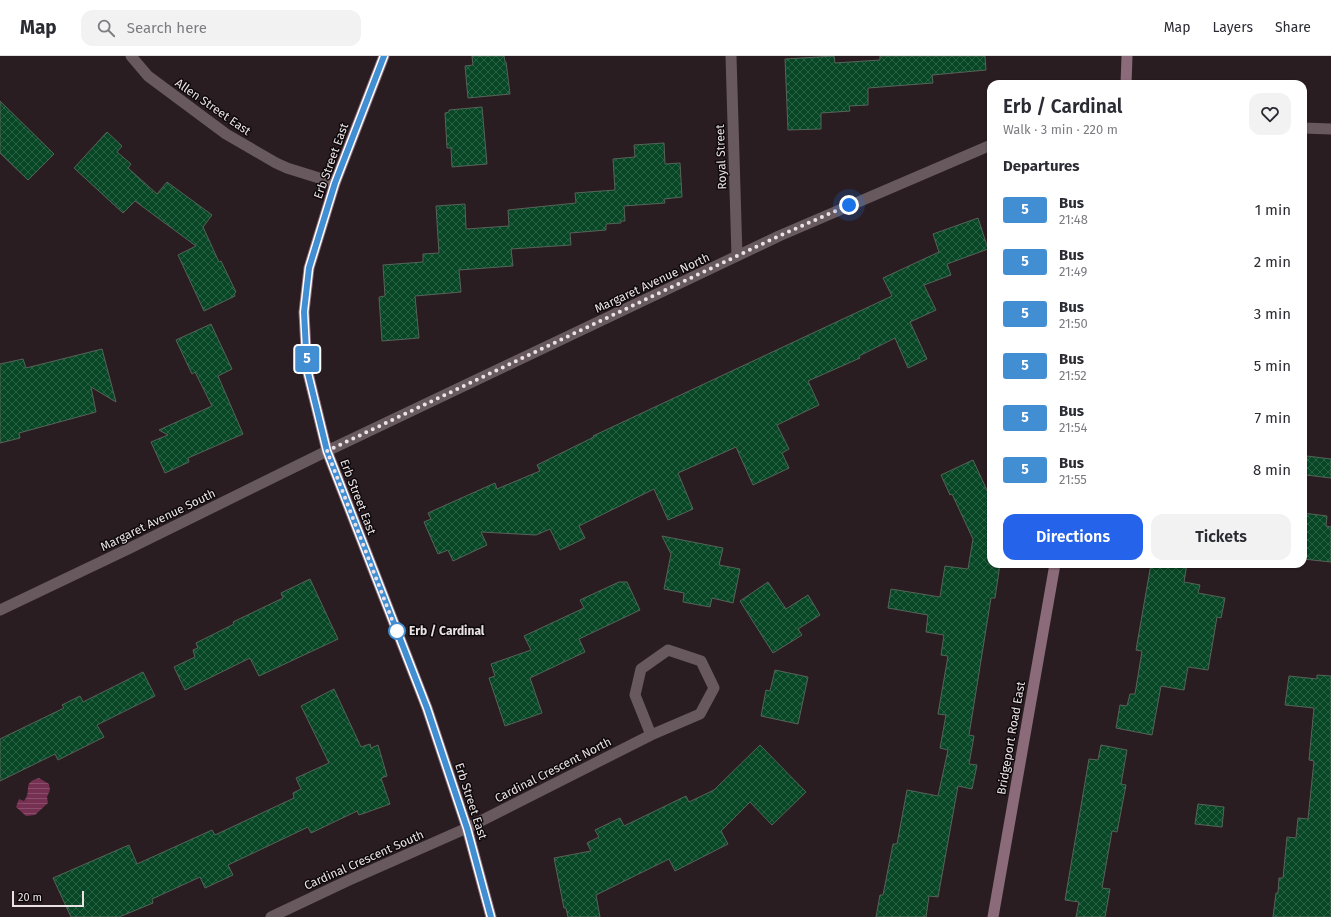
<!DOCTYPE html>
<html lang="en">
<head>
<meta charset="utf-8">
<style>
  body { margin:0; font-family:"Fira Sans",sans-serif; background:#f2f2f3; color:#2b2b33; height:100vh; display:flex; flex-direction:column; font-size:15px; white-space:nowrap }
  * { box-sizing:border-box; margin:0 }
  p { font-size:13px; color:#7c7c81 }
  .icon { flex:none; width:22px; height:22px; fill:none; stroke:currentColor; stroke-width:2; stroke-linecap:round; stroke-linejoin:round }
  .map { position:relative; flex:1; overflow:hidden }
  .panel { position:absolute; left:987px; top:24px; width:320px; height:488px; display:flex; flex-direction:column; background:#fff; border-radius:12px; box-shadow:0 1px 3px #0004 }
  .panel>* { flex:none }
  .badge { padding:0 8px; border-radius:3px; font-size:14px; line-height:26px }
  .scale { position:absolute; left:12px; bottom:10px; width:72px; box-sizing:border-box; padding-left:4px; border:2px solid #ebe2e6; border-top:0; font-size:11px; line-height:14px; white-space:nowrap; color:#ebe2e6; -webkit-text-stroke:3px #0e090b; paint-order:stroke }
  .you { position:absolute; width:20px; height:20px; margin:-10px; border:3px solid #fff; border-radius:50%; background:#1a73e8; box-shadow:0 0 0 6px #1a73e833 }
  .map>.badge { position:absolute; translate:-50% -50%; box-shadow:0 0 0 2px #fff }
  h2 { padding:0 16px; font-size:15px; line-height:36px }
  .round { display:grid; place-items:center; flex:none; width:42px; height:42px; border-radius:12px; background:#f2f2f3 }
  .overview { display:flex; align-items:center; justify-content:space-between; height:68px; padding:0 16px }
  h1 { font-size:19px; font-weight:600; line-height:30px }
  .action { display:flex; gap:8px; margin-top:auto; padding:8px 16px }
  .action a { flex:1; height:46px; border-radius:12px; background:#2563eb; color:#fff; font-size:16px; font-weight:600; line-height:46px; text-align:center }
  .action a+a { background:#f2f2f3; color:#2b2b33 }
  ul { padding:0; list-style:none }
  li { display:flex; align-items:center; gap:12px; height:52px; padding:0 16px }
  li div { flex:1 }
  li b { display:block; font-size:15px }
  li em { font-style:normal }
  li .badge { min-width:44px; font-weight:700; text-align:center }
  header { display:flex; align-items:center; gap:24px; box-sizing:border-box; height:56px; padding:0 20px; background:#fff; border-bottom:1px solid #e1e1e2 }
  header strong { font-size:19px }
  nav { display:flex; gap:22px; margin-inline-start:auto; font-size:14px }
  .search { width:280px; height:36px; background:#f2f2f3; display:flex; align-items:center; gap:10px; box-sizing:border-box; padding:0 14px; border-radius:12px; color:#7c7c81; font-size:15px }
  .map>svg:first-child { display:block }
</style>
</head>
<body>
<header>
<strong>Map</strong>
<div class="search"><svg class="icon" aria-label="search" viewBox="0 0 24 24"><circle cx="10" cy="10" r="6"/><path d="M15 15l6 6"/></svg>Search here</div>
<nav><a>Map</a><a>Layers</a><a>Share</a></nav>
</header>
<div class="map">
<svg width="1331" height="861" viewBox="0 0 1331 861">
  <defs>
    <pattern id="water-rules" width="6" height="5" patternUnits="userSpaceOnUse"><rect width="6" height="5" fill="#753052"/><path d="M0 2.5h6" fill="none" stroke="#894e6b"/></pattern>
    <pattern id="building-cross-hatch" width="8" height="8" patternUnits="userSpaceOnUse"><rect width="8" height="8" fill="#074725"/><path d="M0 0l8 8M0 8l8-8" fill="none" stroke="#2b6145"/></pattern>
  </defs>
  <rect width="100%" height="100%" fill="#2a1d22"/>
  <path fill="url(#water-rules)" d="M39,722L49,728L50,734L47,741L48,747L35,759L26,760L16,751L19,743L24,745C33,734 21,727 39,722Z"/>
  <path fill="url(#building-cross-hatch)" stroke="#566359" d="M472,0H504L505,6H506L510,38L468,42L465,10L473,9Z
    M834,0L835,7L880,4V0H985L986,14L932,19L933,27L868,32V49L849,50L850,55L821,57V73L788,74L785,3Z
    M0,45L54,98L28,124L0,97Z
    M482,51L487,108L452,111L451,92H447L445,57L449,56V54Z
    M107,76L122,90L117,96L131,108L128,112L157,138L167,126L212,159L203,171L219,206L221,205L236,236L234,238L235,240L204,255L178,199L196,190L135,145L123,157L74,112Z
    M664,87L665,108L680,107L682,141L664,143L665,147L624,150L625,165H621V167L606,168V174L570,177L571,189L511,193L513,210L459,214L461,236L415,240L419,282L382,285L379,241L385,240L383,209L423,206V198L439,197L436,150L465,148L466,173L509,170L508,154L576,147L575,137L615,134L613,103L635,101L634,89Z
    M978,162L988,193L947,208L951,219L924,229L936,254L910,266L927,303L908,312L895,282L859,300L860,302L808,325L819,349L777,369L789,393L782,397L789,412L753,429L736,391L678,417L693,453L668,464L654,433L579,470L585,482L560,494L550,473L536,479L481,476L487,489L453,505L448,494L438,498L424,466L431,463L428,457L495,427L497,433L540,415L537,409L594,381L593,380L892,240L883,222L939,196L933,178Z
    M211,268L232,313L218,320L243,378L188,402L189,406L165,417L151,386L168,379L159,374L212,350L195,316L192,318L176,284Z
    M102,293L116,346L91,331L96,356L19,377L20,382L0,387V308L23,303L26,312Z
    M1307,400L1331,403V422L1306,419Z
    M973,404L991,443V508H1000L995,542H991L969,679L974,680L969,708L977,709L972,733L958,730L938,841L929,840L926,861H876L880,839H883L893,788H897L907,734L938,740L948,694L940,692L946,659L938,658L948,600L941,599L944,579L926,576L928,559L888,552L891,533L940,541L945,510L968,513L973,483L952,438L950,439L941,419Z
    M1303,457L1327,460L1326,470L1331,471V506L1303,503Z
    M662,480L723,492L719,509L740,513L733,547L712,542L710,551L683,546L684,537L664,533L671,498Z
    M1151,508H1187L1184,526L1200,529L1198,537L1225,542L1221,562L1217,561L1208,614L1188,611L1184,634L1161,630L1152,679L1116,672L1120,649L1127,650L1130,638H1135L1142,595L1136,594Z
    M310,523L338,583L259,620L250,602L185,634L174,611L195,601L193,594L198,592L196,587L234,568L233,566L283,542L281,537Z
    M619,526H627L640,554L579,583L585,596L530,622L542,657L505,670L489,622L495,620L491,608L531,594L524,580L584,552L580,544Z
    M768,526L786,553L808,539L820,559L798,573L802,579L773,597L740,545Z
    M775,614L808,621L798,668L761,660L766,634L770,635Z
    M143,616L155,640L97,669L104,681L58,704L55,698L0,725V683L64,652L62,649L80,640L83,646Z
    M1317,619L1331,620V861H1273L1276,837H1278L1279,822H1283L1287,781L1296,782L1298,762L1308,763L1314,705L1309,704L1314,652L1285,649L1289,620L1317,623Z
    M334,633L361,691L370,688L371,692L378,689L387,720L381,722L390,748L359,759L357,755L311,777L308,771L228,809L233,819L205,832L200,821L152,843L153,847L119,861H71L53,822L129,789L137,808L212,774L215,779L294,742L293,737L301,733L296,722L329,707L301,650Z
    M760,689L806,736L772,769L750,746L721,775L728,788L675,815L669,803L596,839L600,861H568L566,852H564L554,802L591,795L587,787L599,781L595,774L620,762L624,770L686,740L689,746L714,734Z
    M1101,689L1127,694L1121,728L1126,729L1117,776L1112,775L1102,832L1110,833L1105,861H1076L1079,846L1065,844L1089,703L1098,704Z
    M1198,748L1224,751L1222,771L1195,768Z"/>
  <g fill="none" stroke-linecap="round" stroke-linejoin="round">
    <path stroke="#68595f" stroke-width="11" d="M131,0L148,20L226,78L276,107L287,112L335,127
      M731,0L737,200
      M1303,72L1331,73
      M271,861L347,825L467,772L651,679L700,658L714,632L701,605L668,594L641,613L635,639L651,679"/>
    <path stroke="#68595f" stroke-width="11" d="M0,554L128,493L327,395L779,180L991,89"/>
    <path stroke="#8b6b79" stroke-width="11" d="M384,0L335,127L309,212L304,256L307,313L327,395L427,652L467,772L491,861
      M1126,28L1127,0
      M993,861L1055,508"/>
  </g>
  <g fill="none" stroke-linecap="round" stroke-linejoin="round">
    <defs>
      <path id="line" d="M384,0L335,127L309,212L304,256L307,313L327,395L427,652L467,772L491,861"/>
    </defs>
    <use href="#line" stroke="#fff" stroke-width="9"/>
    <use href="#line" stroke="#418ed3" stroke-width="6"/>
    <path stroke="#ebe2e6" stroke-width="4" stroke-dasharray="0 7.2" d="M397,575L398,579L327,395L779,180L849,149"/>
  </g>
  <circle fill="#fff" stroke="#418ed3" stroke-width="2" cx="397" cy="575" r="8"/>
  <g text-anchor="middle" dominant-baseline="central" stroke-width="3" stroke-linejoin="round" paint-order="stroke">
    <g font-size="12" fill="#ebe2e6" stroke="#0e090b">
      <text transform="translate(213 51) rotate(35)">Allen Street East</text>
      <text transform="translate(721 101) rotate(-92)">Royal Street</text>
      <text transform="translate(331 105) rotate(-70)">Erb Street East</text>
      <text transform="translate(652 227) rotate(-25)">Margaret Avenue North</text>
      <text transform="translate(358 441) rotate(69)">Erb Street East</text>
      <text transform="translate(158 464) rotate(-26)">Margaret Avenue South</text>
      <text transform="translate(1011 682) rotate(-80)">Bridgeport Road East</text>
      <text transform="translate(553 714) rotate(-27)">Cardinal Crescent North</text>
      <text transform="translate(471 745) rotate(72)">Erb Street East</text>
      <text transform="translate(364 804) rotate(-24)">Cardinal Crescent South</text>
    </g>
    <g font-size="12" font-weight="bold" fill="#ebe2e6" stroke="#0e090b" text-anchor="start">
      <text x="409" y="575">Erb / Cardinal</text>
    </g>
  </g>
</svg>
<div class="scale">20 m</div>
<div class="you" style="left:849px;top:149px"></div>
<b class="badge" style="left:307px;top:303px;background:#418ed3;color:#fff">5</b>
<section class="panel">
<div class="overview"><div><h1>Erb / Cardinal</h1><p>Walk · 3 min · 220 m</p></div><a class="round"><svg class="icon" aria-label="heart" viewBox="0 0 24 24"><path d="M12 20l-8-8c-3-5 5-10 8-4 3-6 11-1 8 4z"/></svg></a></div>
<h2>Departures</h2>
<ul>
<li><span class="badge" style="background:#418ed3;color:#fff">5</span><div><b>Bus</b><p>21:48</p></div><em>1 min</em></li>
<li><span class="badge" style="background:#418ed3;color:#fff">5</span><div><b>Bus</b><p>21:49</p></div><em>2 min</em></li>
<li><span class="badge" style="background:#418ed3;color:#fff">5</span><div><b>Bus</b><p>21:50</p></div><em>3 min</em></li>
<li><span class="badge" style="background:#418ed3;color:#fff">5</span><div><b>Bus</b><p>21:52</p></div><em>5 min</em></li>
<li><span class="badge" style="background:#418ed3;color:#fff">5</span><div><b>Bus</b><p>21:54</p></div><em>7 min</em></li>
<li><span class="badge" style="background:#418ed3;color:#fff">5</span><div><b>Bus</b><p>21:55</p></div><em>8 min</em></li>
</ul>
<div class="action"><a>Directions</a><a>Tickets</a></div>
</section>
</div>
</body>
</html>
